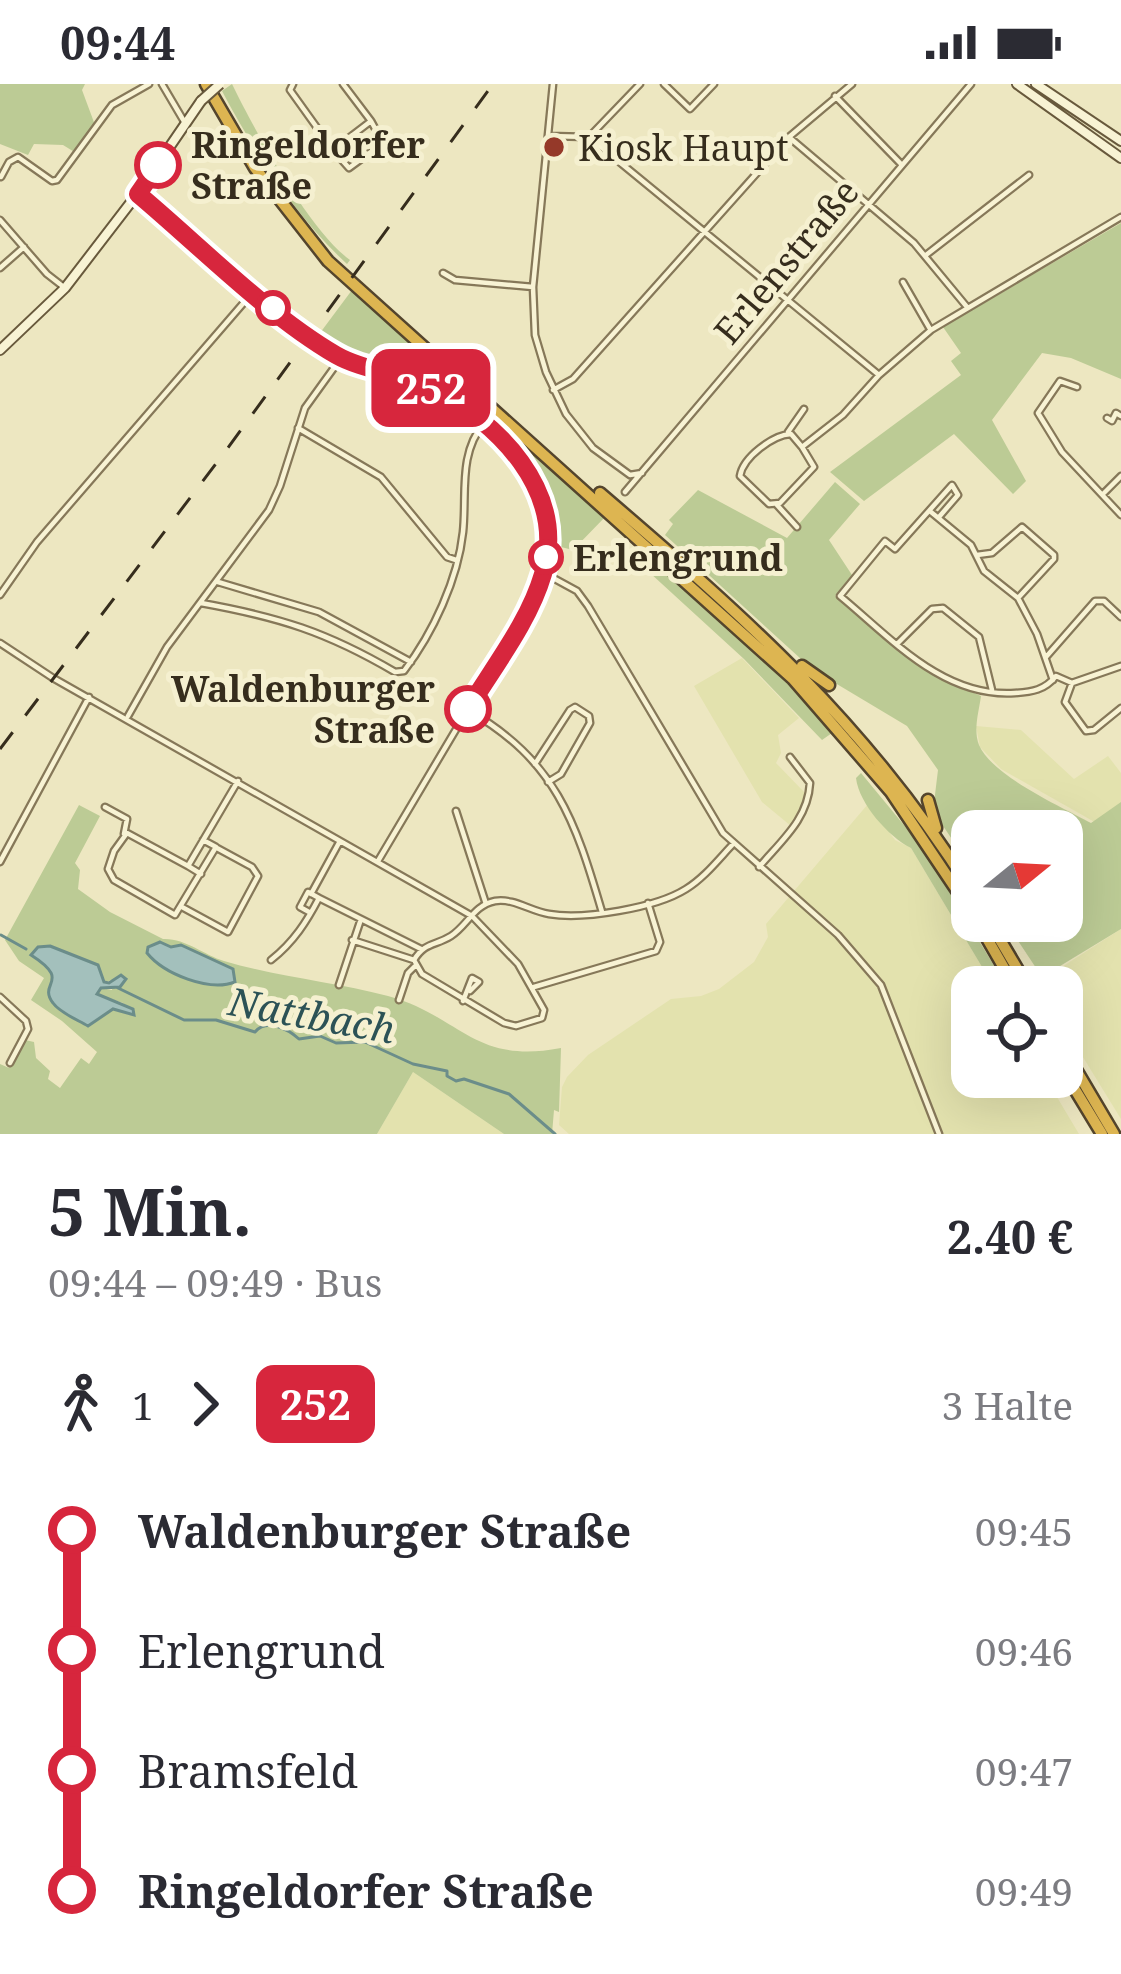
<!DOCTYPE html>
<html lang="de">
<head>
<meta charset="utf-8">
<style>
  body { margin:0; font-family:"Noto Serif",serif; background:#f2f2f3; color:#2b2b33; height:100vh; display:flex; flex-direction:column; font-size:45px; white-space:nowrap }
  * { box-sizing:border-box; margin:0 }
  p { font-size:39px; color:#7c7c81 }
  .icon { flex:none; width:66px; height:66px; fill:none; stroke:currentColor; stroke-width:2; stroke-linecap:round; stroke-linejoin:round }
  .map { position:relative; height:1050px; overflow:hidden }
  .side { display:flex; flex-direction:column; background:#fff; flex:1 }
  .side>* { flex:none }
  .badge { padding:0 24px; border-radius:18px; font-size:42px; line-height:78px }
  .needle { width:78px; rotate:72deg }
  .tools { position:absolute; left:951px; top:726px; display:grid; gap:24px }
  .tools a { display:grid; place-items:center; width:132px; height:132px; border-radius:24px; background:#fff; box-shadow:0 12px 48px #0002; font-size:60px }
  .map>.badge { position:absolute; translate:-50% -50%; box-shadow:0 0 0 6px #fff }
  .legs { display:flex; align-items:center; gap:18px; height:132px; padding:0 48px; font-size:39px }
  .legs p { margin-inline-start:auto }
  .head { display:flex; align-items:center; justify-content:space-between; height:204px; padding:0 48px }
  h1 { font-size:66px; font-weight:700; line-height:90px }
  ul { padding:0 48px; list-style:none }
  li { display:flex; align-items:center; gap:42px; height:120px; font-size:45px }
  li i { display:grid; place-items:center; width:18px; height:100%; margin:0 15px; background:currentColor }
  li i::after { content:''; width:30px; height:30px; margin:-15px; border:9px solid; border-radius:50%; background:#fff }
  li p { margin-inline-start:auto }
  li:first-child i { background:linear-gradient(#0000 50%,currentColor 0) }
  li:last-child i { background:linear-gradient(currentColor 50%,#0000 0) }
  .status { display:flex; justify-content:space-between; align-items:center; height:84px; padding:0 60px; background:#fff; direction:ltr }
  .status svg { height:33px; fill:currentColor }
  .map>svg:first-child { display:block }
</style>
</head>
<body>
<div class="status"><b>09:44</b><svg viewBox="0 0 49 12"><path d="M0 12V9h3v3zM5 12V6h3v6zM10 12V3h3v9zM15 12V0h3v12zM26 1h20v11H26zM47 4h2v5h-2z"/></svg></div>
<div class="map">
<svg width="1121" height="1050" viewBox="0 0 1121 1050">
  <rect width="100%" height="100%" fill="#ede7c1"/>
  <path fill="#e3e2ae" d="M742,574L799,634L778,651L781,669L776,679L805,709L799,732L791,742L762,718L694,602Z
    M976,642L1021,646L1074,695L1108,672L1121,689V753L1001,685L980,663Z
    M868,720L895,756L911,764L994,903H972V993H1045L1079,1050H569L559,1041L562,1003L567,993L588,971L671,915L701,912L719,905L754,878L768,853L766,840Z
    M1121,845V1035L1062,939V903H1043L1040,897Z
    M413,988L504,1050H377Z"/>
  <path fill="#bccb95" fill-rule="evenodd" d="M0,0H85L82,6L95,41L76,69L63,61L34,60L28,71L0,60Z
    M232,0C255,47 309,146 350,176L347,180C295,132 255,69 222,7Z
    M1121,139V295L1071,274L1042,269L992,336L1026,397L1013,410L954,350L864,417L830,388L961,291L951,277L961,269L943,243Z
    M352,206L443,291L607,431L573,466L553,461C554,403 536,377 495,339C480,324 463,307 443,298C402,280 359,275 320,249Z
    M835,398L860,420L829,456L852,491L835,512L935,592L981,612C979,627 973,646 979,661C992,692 1062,723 1091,739L1121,718V845L1042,893L1005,837H1062V747H972V785L933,727L938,686L907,642L800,578L801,575L665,451L673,440L669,436L698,406L787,454Z
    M647,468L787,598L832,649L822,656L744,575L638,478Z
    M861,689L922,763L1007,903H994L911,764C889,753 859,720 856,694Z
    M79,721L100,732L75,779L80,786L78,805L110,828L163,855C185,854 204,871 224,877C278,893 334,898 388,912C461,932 473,981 561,964L559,1028L554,1026L552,1050H504L413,988L377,1050H0V980L9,984L25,956L34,958L36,974L50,987L48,995L60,1004L81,974L89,980L97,968L62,937L31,916L44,894L19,877L5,856ZM44,861L93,878L104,898L113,896L112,906L101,904L96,910L123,919L130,931L113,925L88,942L52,918L55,893Z"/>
  <path fill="#a3c0bc" stroke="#6b8d8a" stroke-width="3" d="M160,858L171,863L181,861L233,885L235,898C209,908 164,890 147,869L148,863Z
    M50,862L98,881L104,898L109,899L121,891L126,895L120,903L101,904L97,910L133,925L134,931L113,925L88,942C78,936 60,929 53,919C37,898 73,898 31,871L38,863Z"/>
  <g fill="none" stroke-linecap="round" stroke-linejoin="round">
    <path stroke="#6b8d8a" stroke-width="3" d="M1,851L26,865
      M118,904L184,936H216L255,948C267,934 288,945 299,955L320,952L336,959L365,958L413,980L447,987V992L456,997L464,995L509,1010L555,1050"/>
    <defs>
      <path id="street" d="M162,0L185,39
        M293,0L290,6L333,66L371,37L343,0
        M553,0L533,203L535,251L546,288L566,330L593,364L630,391L642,389
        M664,0L690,25L714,0
        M835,12L902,81
        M549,52L589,53L640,0
        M589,53L879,291
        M790,54L914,159L967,223
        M333,66L349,84L383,59L371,37
        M1,93L9,78L18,73L52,97L57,96L112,21L149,0
        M138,109L314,257C345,276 375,281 409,294C484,322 570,401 543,490C540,502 533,513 528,524L378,777
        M0,136L47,190L65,204
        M926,171L1029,91
        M0,184L24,163
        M443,189L455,196L533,203
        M903,198L930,245
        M1077,303L1060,297L1038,329L1062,368L1121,431
        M553,306L573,295L789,53L852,0
        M1107,334L1112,337L1116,329L1121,332
        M298,344L381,393L447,473L456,476
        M788,348L804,325
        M802,363L791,350C773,351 743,373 740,392L769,420L780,419L814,383L802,363L843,331L879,291L931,246L1121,133
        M625,408L971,0
        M1104,409L1121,392
        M777,421L797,443
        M931,428L971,461L984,487L1018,514
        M939,433L958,411L952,401L895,465L885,457L840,512C891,554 943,614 1015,609C1032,608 1045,606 1056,592L1072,599L1121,582
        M977,471L992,469L1022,443L1054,471V475L1018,514L1037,550L1053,596
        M544,489L577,507L588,522L723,749L838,851L881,901L939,1050
        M218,498L319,528L411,578
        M0,511L37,458L253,208
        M201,519C279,533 327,548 395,588L404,587C433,549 458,495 463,448C467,410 458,370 484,339
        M0,559L53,594L472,832L518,880L544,926L542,934L516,942L504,939L422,890L414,876C425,858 435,862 451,852C467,842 474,821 495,817C514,814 530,827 549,830C583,836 656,824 686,805C704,794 718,776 733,760
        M897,560L932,525L943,524L979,553L992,606
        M1046,573L1095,517H1104L1121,533
        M1072,599L1065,618L1086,647L1094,646L1121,624
        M468,626C556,677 575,736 602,828
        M128,632L167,563L269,426L280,402L305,324L341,274
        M535,680L570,626L575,623L589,632L590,639L561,690L548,698
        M105,723L127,735L124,750
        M456,727L486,820
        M0,778L89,613
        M188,782L127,749L114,767L108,785L114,796L175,831L216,763L203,756
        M759,783C782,756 808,735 810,699L790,673
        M201,790L188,782L238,697
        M311,810L340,757
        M319,814L421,865
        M182,823L228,848L258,792L252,783L217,764
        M352,856L414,876
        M271,876C294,858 307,837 319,814L308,808L300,823L309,828
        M339,901L360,838
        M534,903L656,867L660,858L648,819
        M0,913L26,937L28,945L10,979
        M399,916L408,889L415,882
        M463,917L472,894L479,898L470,907"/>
      <path id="secondary" d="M1017,0L1121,74
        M1036,0L1121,57
        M0,266L65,204L138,109L201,17"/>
      <path id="highway" d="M206,0L255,84L328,177L793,595L891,708L972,829
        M600,409C747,535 868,641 972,808
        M802,582L829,601
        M928,716L936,744
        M977,837L1015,903
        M989,837L1028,903
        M1062,962L1114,1050
        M1062,984L1102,1050"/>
    </defs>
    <use href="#street" stroke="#867859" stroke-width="9"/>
    <use href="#secondary" stroke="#68593c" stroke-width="12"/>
    <use href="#highway" stroke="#54452d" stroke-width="15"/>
    <use href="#street" stroke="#f8f3d4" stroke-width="4.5"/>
    <use href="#secondary" stroke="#f8f3d4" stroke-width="8"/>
    <use href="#highway" stroke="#ddb551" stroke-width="10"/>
    <path stroke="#362d1d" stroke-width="3" stroke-dasharray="21 21" stroke-linecap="butt" d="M0,665L227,365L493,0"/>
    <defs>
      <path id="secondary-bridge" d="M201,17L220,0"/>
    </defs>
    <use href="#secondary-bridge" stroke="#68593c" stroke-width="12" stroke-linecap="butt"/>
    <use href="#secondary-bridge" stroke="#f8f3d4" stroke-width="8"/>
  </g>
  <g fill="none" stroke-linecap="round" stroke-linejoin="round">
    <defs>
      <path id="line-1" d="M158,81L138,110C200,162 266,230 336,271C364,287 400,288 430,303C497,337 568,407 543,490C529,538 494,582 468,625"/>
    </defs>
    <use href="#line-1" stroke="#fff" stroke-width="27"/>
    <use href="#line-1" stroke="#d7263d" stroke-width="18"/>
  </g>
  <circle fill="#953929" stroke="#f5f0d0" stroke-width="4.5" cx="554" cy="63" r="12"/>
  <g fill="#fff" stroke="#d7263d" stroke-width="6">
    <circle cx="158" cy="81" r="21"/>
    <circle cx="273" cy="224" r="15"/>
    <circle cx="546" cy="473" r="15"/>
    <circle cx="468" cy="625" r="21"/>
  </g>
  <g text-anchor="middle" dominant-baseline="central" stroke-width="10" stroke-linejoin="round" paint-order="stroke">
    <g font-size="36" font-weight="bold" fill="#362d1d" stroke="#f5f0d0" text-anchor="start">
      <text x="191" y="60">Ringeldorfer<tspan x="191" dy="41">Straße</tspan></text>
      <text x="573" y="473">Erlengrund</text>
      <text x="435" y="604" text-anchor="end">Waldenburger<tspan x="435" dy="41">Straße</tspan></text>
    </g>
    <g font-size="36" fill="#362d1d" stroke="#f5f0d0" text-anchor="start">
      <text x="578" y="63">Kiosk Haupt</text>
    </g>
    <g font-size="36" fill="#362d1d" stroke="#f5f0d0">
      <text transform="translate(786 177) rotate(-50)">Erlenstraße</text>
    </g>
    <g font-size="39" font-style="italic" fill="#2c5256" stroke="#f5f0d0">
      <text transform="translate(312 930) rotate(10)">Nattbach</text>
    </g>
  </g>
</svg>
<div class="tools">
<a><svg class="needle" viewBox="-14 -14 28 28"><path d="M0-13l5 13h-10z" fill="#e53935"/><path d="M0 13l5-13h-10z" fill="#7c7c81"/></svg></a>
<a><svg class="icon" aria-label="locate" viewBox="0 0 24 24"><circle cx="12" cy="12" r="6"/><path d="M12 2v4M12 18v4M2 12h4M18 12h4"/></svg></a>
</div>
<b class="badge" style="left:431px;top:304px;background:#d7263d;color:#fff">252</b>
</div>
<section class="side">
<div class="head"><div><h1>5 Min.</h1><p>09:44 – 09:49 · Bus</p></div><b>2.40 €</b></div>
<div class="legs"><svg class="icon" aria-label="walk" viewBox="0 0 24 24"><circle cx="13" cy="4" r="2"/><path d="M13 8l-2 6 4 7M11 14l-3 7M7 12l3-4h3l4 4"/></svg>1<svg class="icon" aria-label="forward" viewBox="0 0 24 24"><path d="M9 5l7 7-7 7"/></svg><b class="badge" style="background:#d7263d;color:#fff">252</b><p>3 Halte</p></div>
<ul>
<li><i style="color:#d7263d"></i><b>Waldenburger Straße</b><p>09:45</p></li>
<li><i style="color:#d7263d"></i><span>Erlengrund</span><p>09:46</p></li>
<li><i style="color:#d7263d"></i><span>Bramsfeld</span><p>09:47</p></li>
<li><i style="color:#d7263d"></i><b>Ringeldorfer Straße</b><p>09:49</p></li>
</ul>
</section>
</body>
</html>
